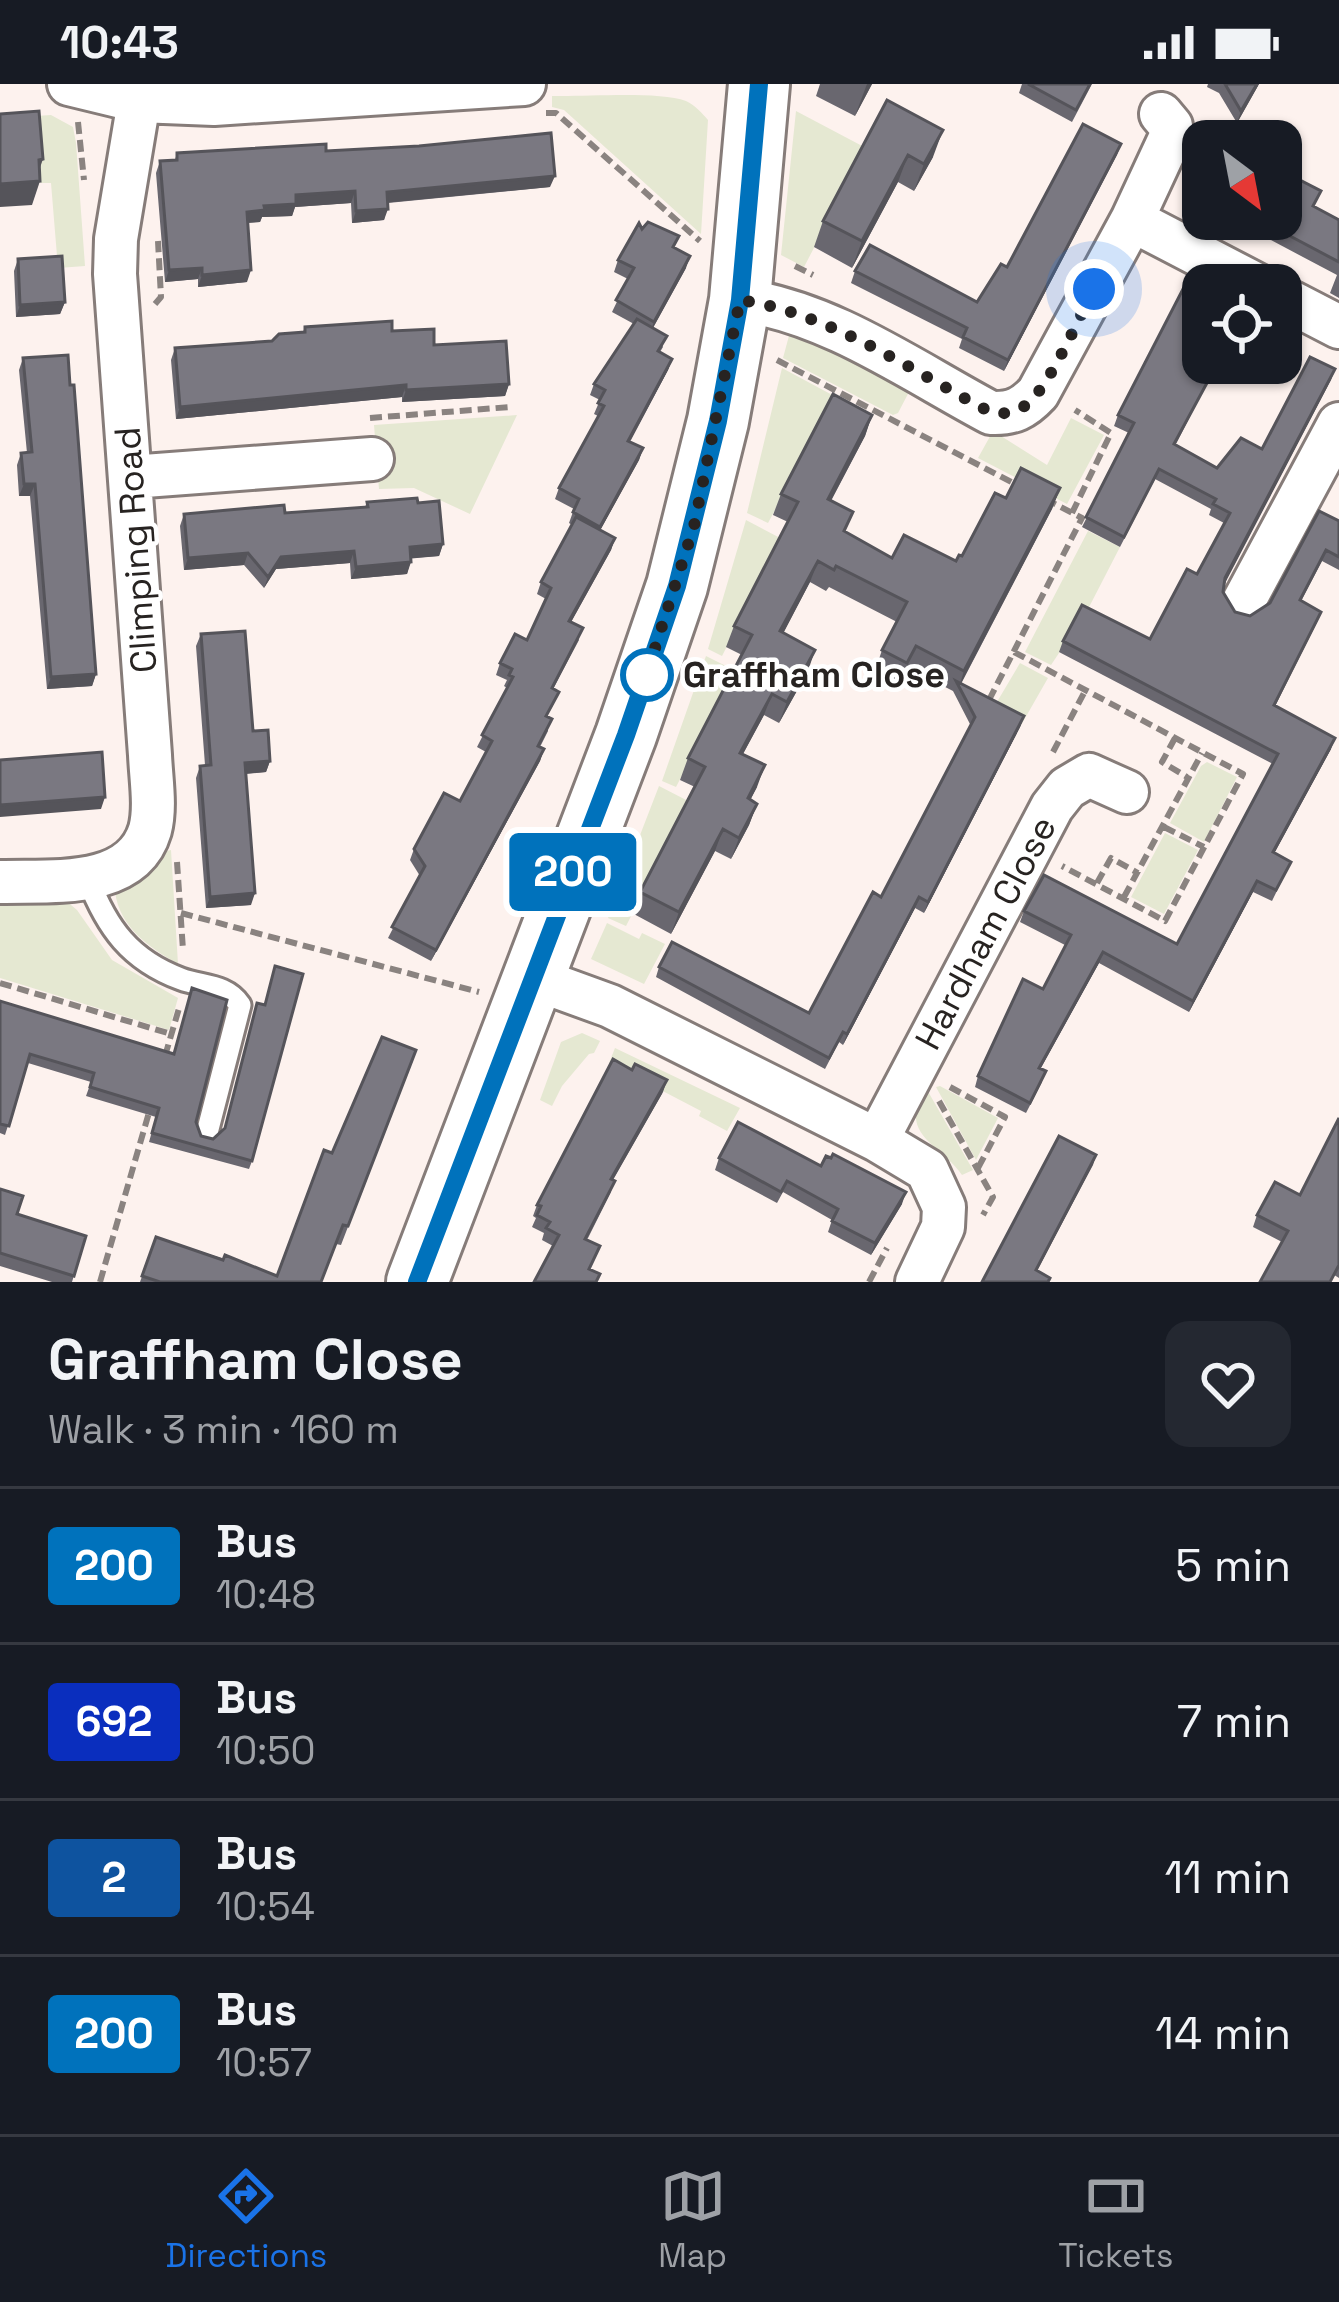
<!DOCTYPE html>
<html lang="en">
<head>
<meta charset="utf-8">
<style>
  body { margin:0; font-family:"Space Grotesk",sans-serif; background:#242831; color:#f1f3f6; height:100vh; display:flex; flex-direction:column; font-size:45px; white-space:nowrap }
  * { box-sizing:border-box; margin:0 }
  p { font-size:39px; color:#9ea1a6 }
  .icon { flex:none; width:66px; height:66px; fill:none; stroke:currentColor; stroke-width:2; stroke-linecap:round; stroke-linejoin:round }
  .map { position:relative; height:1198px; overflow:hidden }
  .panel { display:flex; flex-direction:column; background:#171b24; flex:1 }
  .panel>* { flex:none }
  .badge { padding:0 24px; border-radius:9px; font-size:42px; line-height:78px }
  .needle { width:78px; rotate:148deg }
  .tools { position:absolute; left:1182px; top:36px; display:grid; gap:24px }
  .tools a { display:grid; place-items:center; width:120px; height:120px; border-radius:24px; background:#171b24; box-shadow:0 3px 9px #0004; font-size:60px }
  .you { position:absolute; width:60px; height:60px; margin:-30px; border:9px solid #fff; border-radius:50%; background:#1a73e8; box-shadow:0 0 0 18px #1a73e833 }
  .map>.badge { position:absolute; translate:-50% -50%; box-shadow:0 0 0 6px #fff }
  .round { display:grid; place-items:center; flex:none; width:126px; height:126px; border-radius:24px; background:#242831 }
  .head { display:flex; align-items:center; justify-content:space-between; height:204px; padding:0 48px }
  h1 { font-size:57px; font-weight:600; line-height:90px }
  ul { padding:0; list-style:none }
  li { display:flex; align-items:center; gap:36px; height:156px; padding:0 48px; border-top:3px solid #363941 }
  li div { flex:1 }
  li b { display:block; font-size:45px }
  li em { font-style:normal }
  li .badge { min-width:132px; font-weight:700; text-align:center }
  .status { display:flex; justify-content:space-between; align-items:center; height:84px; padding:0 60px; background:#171b24; direction:ltr }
  .status svg { height:33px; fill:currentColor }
  .menu { display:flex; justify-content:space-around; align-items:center; height:168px; border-top:3px solid #363941; background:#171b24; font-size:33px; color:#9ea1a6 }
  .menu a { display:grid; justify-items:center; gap:6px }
  .menu .on { color:#1a73e8 }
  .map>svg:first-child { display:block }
</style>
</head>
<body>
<div class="status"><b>10:43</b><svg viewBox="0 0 49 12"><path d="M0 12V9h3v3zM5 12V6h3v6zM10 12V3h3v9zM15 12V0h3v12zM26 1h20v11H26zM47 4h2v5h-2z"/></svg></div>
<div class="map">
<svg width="1339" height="1198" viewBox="0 0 1339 1198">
  <rect width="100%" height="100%" fill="#fdf2ee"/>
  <path fill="#e5e8d2" d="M552,12C585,13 658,7 686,17C695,21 702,29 708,36L701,150L564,26L552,23Z
    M796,27L866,64L804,183L781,171Z
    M51,31L73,43L76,59L85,182L58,184L51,99H41L36,32Z
    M798,246L910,306L898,329L893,331L783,274L790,248Z
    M782,284L836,313L768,439L747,429Z
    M517,331L470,430L414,404L379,405L374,341Z
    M1071,334L1104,351L1067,420L978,374L993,347L1047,381Z
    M746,436L782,455L722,572L708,565Z
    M1088,447L1120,463L1087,527L1051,581L1025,568Z
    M706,572L736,587L676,703L662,697Z
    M1020,579L1048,594L1020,643L991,628Z
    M1207,678L1237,693L1204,758L1170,739L1201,682Z
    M659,702L690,718L626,842L608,834Z
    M1165,749L1198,766L1164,830L1131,813Z
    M171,766L178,880C149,863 120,844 115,808L158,769Z
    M0,812L65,816L77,826L112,876L178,914L169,946L0,894Z
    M607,839L639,855L642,849L665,860L644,900L591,875Z
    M582,949L600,957L594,969L589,970L562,1002L552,1022L540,1016L561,958Z
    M615,964L740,1024L727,1047L699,1032L701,1027L609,979Z
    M940,1002L998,1034L976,1076L936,1003Z
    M926,1004L973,1086L962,1091C940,1059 896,1051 926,1004Z"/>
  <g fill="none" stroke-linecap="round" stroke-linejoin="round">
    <defs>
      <path id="lane" d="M88,795C107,844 130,876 181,895C202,903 226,900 240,921L207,1049"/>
      <path id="street" d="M69,0L139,17L214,20L524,0
        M1132,136L1172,50L1171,42L1161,30
        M1281,213L1339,243
        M740,216C830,228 912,287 991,329C1013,330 1024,324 1038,309L1132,136L1257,201
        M131,393L372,375
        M1244,517L1339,340
        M0,798C48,796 132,807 150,746C156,723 151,695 150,671L115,190L116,155L139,17
        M533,894L610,922L877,1056L927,1086L944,1123L943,1143L917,1198
        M877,1056L1052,723L1067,704L1089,691L1127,708"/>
      <path id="secondary" d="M417,1198L626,651L677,502L718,337L740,216L759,0"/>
    </defs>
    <use href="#lane" stroke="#867c79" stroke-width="27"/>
    <use href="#street" stroke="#867c79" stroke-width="48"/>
    <use href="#secondary" stroke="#867c79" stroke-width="66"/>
    <path stroke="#8a8380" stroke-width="6" stroke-dasharray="12 6" stroke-linecap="butt" d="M546,29H556L700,157
      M78,38L84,96
      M795,182L813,191
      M155,220L161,213L158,157
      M777,276L1021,403
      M370,334L510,323
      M1072,429L1111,349L1075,326
      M1014,568L1243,690L1165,837L1062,782
      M989,616L1082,434L1049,417
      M1175,654L1162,678L1187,693
      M1053,668L1085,607
      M1164,743L1204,763
      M177,778L183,866
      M1097,799L1111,774L1138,789
      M1124,813L1202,669
      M181,829L479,908
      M0,899L171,950
      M165,972L180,921
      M950,1003L1005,1033L977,1086
      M939,1017L993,1113L983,1131
      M100,1198L150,1025
      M869,1198L887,1164"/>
    <use href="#lane" stroke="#fff" stroke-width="21"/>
    <use href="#street" stroke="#fff" stroke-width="42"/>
    <use href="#secondary" stroke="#fff" stroke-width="60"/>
  </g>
  <path fill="#69676f" d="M820,0H872L855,32L816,12Z
    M1022,0H1092L1072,38L1019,9Z
    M1208,0H1259L1237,39L1219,9L1207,3Z
    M887,16L933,73L914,107L898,98L852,184L814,163L823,137Z
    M1121,60L1004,287L959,264L962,255L851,199L855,187L977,218Z
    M326,67L550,103L388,119L384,136L352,139L351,119L295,123L292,132L262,133L260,138L248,139L247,198L198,203V195L165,198L156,89L160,77L175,76L177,69Z
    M1203,77V120L1187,112Z
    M1314,123L1339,136V214L1330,209L1337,191L1231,135H1281Z
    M642,145L674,164L686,184L653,244L663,263L660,268L672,275L668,286L630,358L643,364L639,376L600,446L615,454L611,466L571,538L579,556L553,605L554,619L547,632L548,647L540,663L544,665L540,677L431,877L388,854L420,792L410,776L414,765L460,717L486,668L477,663L507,604L504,602L507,596L496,591L500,579L527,556L546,515L537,510L541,498L572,441L569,439L574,425L555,415L559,404L598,332L594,330L600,316L590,311L594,300L634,240L612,228L628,195L614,188L618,176Z
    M18,175L65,218L60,230L16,233L14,187Z
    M1203,216V264L1200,270L1204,295L1208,297L1176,360L1217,384L1262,365L1335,285L1224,500L1223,508L1235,528L1250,532L1270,519L1339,437V486L1322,477L1301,517L1321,528L1275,622L1331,665L1274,769L1291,778L1272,817L1253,808L1189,928L1099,879L1041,984L1042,998L1026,1029L975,1003L978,992L1043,905L1065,861L1020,838L1024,827L1177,860L1273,680L1059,568L1063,557L1150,555L1197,490L1224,439L1209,431L1211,425L1155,395L1120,463L1082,443L1129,349L1114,342L1118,331Z
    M305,243L392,247L434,261L509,300L505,312L402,318V313L176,335L171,276L175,264L272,257L303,248Z
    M23,274L96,590L92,602L47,605L30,412H19L17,381L21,369H27L19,286Z
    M872,331L865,352L831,417L846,448L892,474L956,477L962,472L1006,414L1060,404L1052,425L961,600L1024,632L1020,643L924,829L915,824L843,961L839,958L825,985L656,893L659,883L809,929L881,813L971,642L953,607L908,584L899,600L875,587L882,566L897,538L829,503L826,507L810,498L783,549L808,587L779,639L764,631L743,670L757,703L750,716L757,720L749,741L731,775L715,767L671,850L632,829L640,808L695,703L680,696L688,674L742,571L726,563L734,542L788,438L773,431L781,410Z
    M367,418L418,419L443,460L439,472L411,474L407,490L351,495L350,479L276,485L264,504L244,481L184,486L180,442L184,430L285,429L365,423Z
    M201,550L270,677L266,688L246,690L251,821L206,824L196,694L200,682L205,681L196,562Z
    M0,917L196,1038L201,1052L213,1055L224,1045L254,928L252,1077L249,1085L149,1058L156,1033L86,1012L91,998L28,979L5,1051L0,1049Z
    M416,966L341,1161L336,1160L321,1198H140L156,1153L277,1192L332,1069Z
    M663,1008L613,1096L611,1108L587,1156L595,1174L590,1185L597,1198L553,1162L542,1156L544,1149L532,1143L536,1134L533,1132L537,1121Z
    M1339,1034V1194L1282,1158L1253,1143L1257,1131L1300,1111Z
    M719,1074L821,1082L902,1120L871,1171L828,1148L832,1136L783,1108L777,1119L715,1086Z
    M0,1105L17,1130L86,1152L72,1198H52L0,1182Z"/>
  <path fill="#55545a" d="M867,0H872L855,32Z
    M1257,0H1259L1237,39L1241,27Z
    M943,46L933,73L914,107L924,80Z
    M1121,60L1117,71L1004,287L1008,276Z
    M908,71L898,98L852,184L862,157Z
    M43,75L35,98L40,97L32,121L0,123V100L39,76Z
    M555,92L550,103L383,119L387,108Z
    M355,107L351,119L295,123L292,132L262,133L260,138L243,139L247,128L296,111Z
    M388,125L384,136L352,139L356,127Z
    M690,172L686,184L650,249L654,238Z
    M202,184L198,195L165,198L169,186Z
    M251,186L247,198L198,203L202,191Z
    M65,218L60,230L16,233L20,221Z
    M672,275L668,286L624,368L628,357Z
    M1335,285L1331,296L1222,505L1225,494Z
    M509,300L505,312L402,318L406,306Z
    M406,301L402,313L176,335L180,323Z
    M872,331L865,352L820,437L828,415Z
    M643,364L639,376L596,454L600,443Z
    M24,400H35L30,412H19Z
    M1060,404L1052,425L959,603L964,587Z
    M615,454L611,466L565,549L569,537Z
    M443,460L439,472L406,475L410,463Z
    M354,467L350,479L276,485L264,504L268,493L281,473Z
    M248,469L244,481L184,486L188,474Z
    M818,477L810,498L773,569L780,547Z
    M411,478L407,490L351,495L356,483Z
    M1321,528L1317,538L1270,632L1274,621Z
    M815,566L808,587L779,639L787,618Z
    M96,590L92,602L47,605L51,593Z
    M772,610L764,631L732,690L740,669Z
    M1024,632L1020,643L924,829L928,818Z
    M1335,654L1331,665L1269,779L1273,768Z
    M544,665L540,677L431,877L436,866Z
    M270,677L266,688L241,690L245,679Z
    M765,681L757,703L740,736L748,714Z
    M105,713L101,725L0,733V721Z
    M757,720L749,741L731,775L739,754Z
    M723,745L715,767L671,850L679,828Z
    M1257,797L1253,808L1189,928L1193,917Z
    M255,809L251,821L206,824L210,813Z
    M919,813L915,824L843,961L847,950Z
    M1103,868L1099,879L1035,994L1039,984Z
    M667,996L663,1008L607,1106L611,1095Z
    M1096,1071L1093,1081L1032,1196L1036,1186Z
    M906,1108L902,1120L871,1171L875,1159Z"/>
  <path fill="#7a7881" stroke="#55545a" stroke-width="3" d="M1028,0H1090L1076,26Z
    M1225,0H1257L1241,27Z
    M887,16L943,46L924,80L908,71L862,157L823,137Z
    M39,27L43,75L39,76L40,97L0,100V30Z
    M1083,40L1121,60L1008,276L963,253L967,244L855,187L870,161L977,218L1001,180L1007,183Z
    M551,49L555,92L387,108L388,125L356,127L355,107L296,111V120L264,122L265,126L247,128L251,186L202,191V184L169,186L160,77L177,76V69L326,60V67L419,62Z
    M1203,77V106L1191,100Z
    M1296,94L1321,107L1313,122L1339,136V178L1258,135H1281V105L1288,108Z
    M648,138L679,152L673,163L690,172L654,238L616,216L634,184L618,176L639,139L642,145Z
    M62,172L65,218L20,221L18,175Z
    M1183,205L1203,216V261L1199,269L1203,271V279H1211L1203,294L1208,297L1174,360L1217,384L1241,354L1262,365L1310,273L1335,285L1225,494L1223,508L1235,528L1250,532L1270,519L1319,427L1339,437V473L1326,466L1300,516L1321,528L1274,621L1335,654L1273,768L1291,778L1276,806L1257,797L1193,917L1103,868L1039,984L1046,987L1030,1019L978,992L1023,895L1043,905L1071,851L1024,827L1044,791L1177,860L1278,670L1063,557L1082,521L1150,555L1187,485L1197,490L1230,429L1213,420L1216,415L1159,385L1124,453L1086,433L1134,339L1118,331Z
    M637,235L667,252L658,267L672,275L628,357L643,364L600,443L573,428L579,415L559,404L604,322L598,319L605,306L594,300Z
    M392,237V247L434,245V261L506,257L509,300L406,306V301L180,323L175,264L272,257L279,250L305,248V243Z
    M68,271L70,301H74L96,590L51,593L35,400H24L21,369L32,368L23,274Z
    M833,310L872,331L828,415L853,428L844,447L892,474L904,451L956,477L959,471L962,472L995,409L1006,414L1021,384L1060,404L964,587L916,562L907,579L882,566L907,518L836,482L834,486L818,477L780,547L815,566L787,618L772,610L740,669L765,681L748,714L757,720L739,754L723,745L679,828L640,808L705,683L688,674L752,551L734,542L798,418L781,410Z
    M417,414L418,419L439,417L443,460L410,463L411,478L356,483L354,467L281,473L268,493L248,469L188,474L184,430L284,421L285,429L368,423L367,418Z
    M576,433L615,454L569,537L583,544L552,604L559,608L546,632L552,635L538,662L544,665L436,866L392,843L425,782L414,765L444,709L460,717L492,657L482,651L513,593L509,591L512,585L500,579L515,550L527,556L551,504L541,498Z
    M245,547L253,647L268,646L270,677L245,679L255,809L210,813L200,682L211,681L201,550Z
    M956,597L1024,632L928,818L919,813L847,950L843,948L829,974L659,883L672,858L809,929L873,808L881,813L975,633Z
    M102,668L105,713L0,721V676Z
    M275,882L303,890L252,1077L152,1049L159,1024L90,1003L94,989L30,970L9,1042L0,1040V917L174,970L192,904L227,916L196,1038L201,1052L213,1055L225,1044L257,919L265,921Z
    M382,953L416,966L348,1142L343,1141L321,1198H160L142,1192L156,1153L223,1176L225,1171L277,1192L324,1066L332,1069Z
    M613,975L632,986L635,980L667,996L611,1095L615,1097L585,1155L600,1162L589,1185L600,1190L596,1198H534L559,1151L546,1144L550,1138L537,1131L541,1122L537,1121Z
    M1339,1034V1181L1330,1198H1260L1288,1147L1257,1131L1275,1098L1300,1111Z
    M738,1038L821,1082L826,1072L831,1074L833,1070L906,1108L875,1159L832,1137L838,1125L787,1097L781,1108L719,1074Z
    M1059,1052L1096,1071L1036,1186L1050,1194L1048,1198H982Z
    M0,1105L23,1112L17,1130L86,1152L74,1192L0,1169Z"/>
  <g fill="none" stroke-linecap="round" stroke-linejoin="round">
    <defs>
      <path id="line" d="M417,1198L626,651L677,502L718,337L740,216L759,0"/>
    </defs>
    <use href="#line" stroke="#fff" stroke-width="27"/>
    <use href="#line" stroke="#0072bc" stroke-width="18"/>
    <path stroke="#272321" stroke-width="12" stroke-dasharray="0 21.6" d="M647,591L641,608L694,442L740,216C830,229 912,287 992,329C1005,330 1016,329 1027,320C1050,302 1079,233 1094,205"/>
  </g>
  <circle fill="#fff" stroke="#0072bc" stroke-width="6" cx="647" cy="591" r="24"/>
  <g text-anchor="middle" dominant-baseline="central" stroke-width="9" stroke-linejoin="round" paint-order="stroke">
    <g font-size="36" fill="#272321" stroke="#fff">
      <text transform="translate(136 466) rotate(-94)">Climping Road</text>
      <text transform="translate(986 849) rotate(-62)">Hardham Close</text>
    </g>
    <g font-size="36" font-weight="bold" fill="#272321" stroke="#fff" text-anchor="start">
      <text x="683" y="591">Graffham Close</text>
    </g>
  </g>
</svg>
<div class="tools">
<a><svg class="needle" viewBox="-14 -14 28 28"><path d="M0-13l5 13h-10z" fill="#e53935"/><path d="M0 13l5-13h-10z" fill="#9ea1a6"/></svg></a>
<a><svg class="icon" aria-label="locate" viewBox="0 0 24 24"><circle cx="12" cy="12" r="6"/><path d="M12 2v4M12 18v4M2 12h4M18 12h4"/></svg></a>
</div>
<div class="you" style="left:1094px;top:205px"></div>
<b class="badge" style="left:573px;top:788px;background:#0072bc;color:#fff">200</b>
</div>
<section class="panel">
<div class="head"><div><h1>Graffham Close</h1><p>Walk · 3 min · 160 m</p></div><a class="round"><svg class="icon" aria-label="heart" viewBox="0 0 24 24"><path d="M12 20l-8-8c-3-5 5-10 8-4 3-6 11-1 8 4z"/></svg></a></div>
<ul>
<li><span class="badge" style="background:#0072bc;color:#fff">200</span><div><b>Bus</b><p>10:48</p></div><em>5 min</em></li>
<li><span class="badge" style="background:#0a2ebe;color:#fff">692</span><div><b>Bus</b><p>10:50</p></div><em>7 min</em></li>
<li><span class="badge" style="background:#0e539f;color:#fff">2</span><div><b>Bus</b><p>10:54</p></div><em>11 min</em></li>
<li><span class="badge" style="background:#0072bc;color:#fff">200</span><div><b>Bus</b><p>10:57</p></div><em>14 min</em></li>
</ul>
</section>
<nav class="menu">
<a class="on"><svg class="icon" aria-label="directions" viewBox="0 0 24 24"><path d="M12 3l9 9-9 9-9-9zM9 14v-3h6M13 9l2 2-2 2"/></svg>Directions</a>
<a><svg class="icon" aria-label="map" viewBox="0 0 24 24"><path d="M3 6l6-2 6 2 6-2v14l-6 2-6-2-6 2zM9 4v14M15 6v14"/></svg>Map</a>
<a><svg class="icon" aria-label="tickets" viewBox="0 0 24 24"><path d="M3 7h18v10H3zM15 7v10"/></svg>Tickets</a>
</nav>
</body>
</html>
